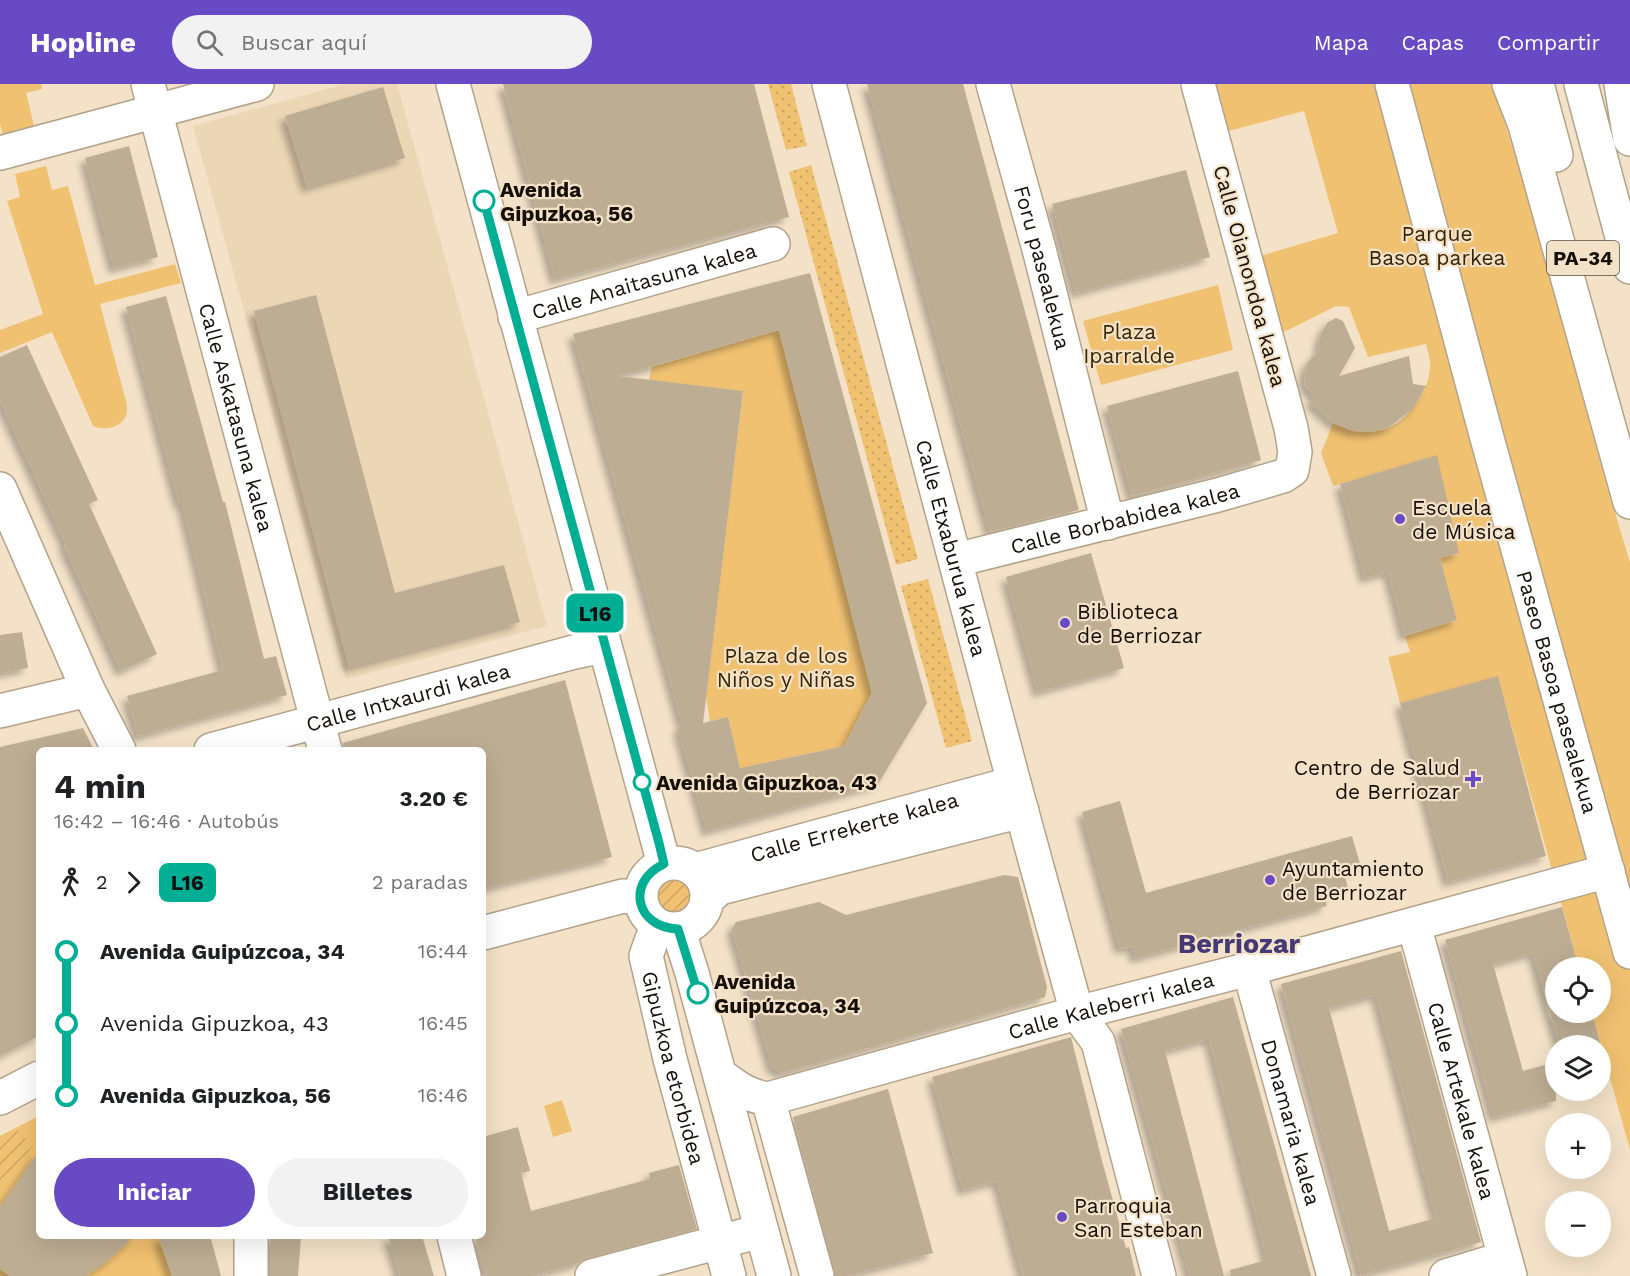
<!DOCTYPE html>
<html lang="es">
<head>
<meta charset="utf-8">
<style>
  body { margin:0; font-family:"Work Sans",sans-serif; background:#f2f2f2; color:#202124; height:100vh; display:flex; flex-direction:column; font-size:22px; white-space:nowrap }
  * { box-sizing:border-box; margin:0 }
  p { font-size:20px; color:#757577 }
  .icon { flex:none; width:33px; height:33px; fill:none; stroke:currentColor; stroke-width:2; stroke-linecap:round; stroke-linejoin:round }
  .map { position:relative; flex:1; overflow:hidden }
  .drawer { position:absolute; left:36px; top:663px; width:450px; height:492px; display:flex; flex-direction:column; background:#fff; border-radius:9px; box-shadow:0 6px 24px #0002 }
  .drawer>* { flex:none }
  .badge { padding:0 12px; border-radius:9px; font-size:21px; line-height:39px }
  .fabs { position:absolute; left:1545px; top:873px; display:grid; gap:12px }
  .fabs a { display:grid; place-items:center; width:66px; height:66px; border-radius:50%; background:#fff; box-shadow:0 6px 24px #0002; font-size:30px }
  .map>.badge { position:absolute; translate:-50% -50%; box-shadow:0 0 0 3px #fff }
  .legs { display:flex; align-items:center; gap:9px; height:66px; padding:0 18px; font-size:20px }
  .legs p { margin-inline-start:auto }
  .head { display:flex; align-items:center; justify-content:space-between; height:102px; padding:0 18px }
  h1 { font-size:33px; font-weight:700; line-height:45px }
  .action { display:flex; gap:12px; margin-top:auto; padding:12px 18px }
  .action a { flex:1; height:69px; border-radius:36px; background:#684bc4; color:#fff; font-size:24px; font-weight:700; line-height:69px; text-align:center }
  .action a+a { background:#f2f2f2; color:#202124 }
  ul { padding:0 18px; list-style:none }
  li { display:flex; align-items:center; gap:21px; height:72px; font-size:22px }
  li i { display:grid; place-items:center; width:9px; height:100%; margin:0 8px; background:currentColor }
  li i::after { content:''; width:15px; height:15px; margin:-8px; border:4px solid; border-radius:50%; background:#fff }
  li p { margin-inline-start:auto }
  li:first-child i { background:linear-gradient(#0000 50%,currentColor 0) }
  li:last-child i { background:linear-gradient(currentColor 50%,#0000 0) }
  header { display:flex; align-items:center; gap:36px; box-sizing:border-box; height:84px; padding:0 30px; background:#684bc4; color:#fff }
  header strong { font-size:28px }
  nav { display:flex; gap:33px; margin-inline-start:auto; font-size:21px }
  .search { width:420px; height:54px; background:#f2f2f2; display:flex; align-items:center; gap:15px; box-sizing:border-box; padding:0 21px; border-radius:33px; color:#757577; font-size:22px }
  .map>svg:first-child { display:block }
</style>
</head>
<body>
<header>
<strong>Hopline</strong>
<div class="search"><svg class="icon" aria-label="search" viewBox="0 0 24 24"><circle cx="10" cy="10" r="6"/><path d="M15 15l6 6"/></svg>Buscar aquí</div>
<nav><a>Mapa</a><a>Capas</a><a>Compartir</a></nav>
</header>
<div class="map">
<svg width="1630" height="1192" viewBox="0 0 1630 1192">
  <defs>
    <pattern id="grass-dots" width="8" height="8" patternUnits="userSpaceOnUse" patternTransform="scale(1.5)"><rect width="8" height="8" fill="#f0c171"/><path d="M2 2h.1M6 6h.1" fill="none" stroke="#cda560" stroke-width="1.8" stroke-linecap="round"/></pattern>
    <pattern id="garden-furrows" width="10" height="10" patternUnits="userSpaceOnUse" patternTransform="scale(1.5)"><rect width="10" height="10" fill="#f0c171"/><path d="M-1 1l2-2M0 10L10 0M9 11l2-2" fill="none" stroke="#cda560"/></pattern>
    <filter id="shadow"><feDropShadow dx="-5.5" dy="5.5" stdDeviation="3" flood-color="#0004"/></filter>
  </defs>
  <rect width="100%" height="100%" fill="#f3e2c8"/>
  <path fill="#ebd6b5" d="M345,0H397L547,542L346,595L193,42Z"/>
  <path fill="url(#grass-dots)" d="M768,0H791L807,62L786,66Z
    M811,81L918,475L896,481L789,88Z
    M928,495L972,657L946,664L901,502Z"/>
  <path fill="#f0c171" d="M0,0H41L42,5L26,9L34,42L3,50L0,40Z
    M1210,0H1493L1534,133L1603,388L1630,479V1066L1592,929L1600,928V884L1579,883L1498,593L1400,619L1388,573L1410,568L1405,552L1457,536L1440,474L1459,469L1432,373L1333,402L1321,369L1333,339C1350,346 1366,349 1384,345C1407,340 1429,306 1430,284C1431,277 1428,268 1426,260L1368,273L1349,223L1336,222L1280,250L1260,172L1338,149L1304,27L1225,48Z
    M46,82L52,106L68,102L95,201L175,180L181,199L100,220L127,321C129,342 109,348 93,342L52,248L0,269V246L43,230L7,117L20,113L15,90Z
    M1218,201L1233,266L1101,301L1083,237Z
    M779,246L872,609L844,662L740,684L728,633L710,637L706,612L743,308L649,296L652,283Z
    M562,1016L572,1047L553,1053L544,1022Z
    M39,1032V1152H210L221,1192H0V1052Z"/>
  <path fill="url(#garden-furrows)" d="M652 811a22 22 0 1 1 44 0a22 22 0 1 1-44 0Z
    M15,1045L33,1061L0,1108V1052Z"/>
  <path fill="#bcad93" fill-rule="evenodd" filter="url(#shadow)" d="M503,0H754L789,133L555,195Z
    M867,0H963L1079,426L990,448Z
    M383,3L405,74L307,103L285,32Z
    M129,62L158,173L114,184L85,74Z
    M1186,86L1210,173L1076,209L1052,120Z
    M810,189L927,619L878,700L707,747L678,644L683,643L573,250ZM779,246L872,609L844,662L740,684L728,633L703,639L743,307L618,292Z
    M316,211L395,509L504,481L520,538L349,583L254,227Z
    M166,212L223,418H225L264,575L276,572L287,611L138,652L127,612L223,586L182,419H179L126,223Z
    M1336,234L1343,237L1355,264L1339,292L1409,272L1413,300L1426,302L1414,324L1386,345L1371,348L1353,347L1333,339L1310,318L1316,314L1305,301L1304,290L1308,278L1318,268L1321,250L1328,238Z
    M27,261L98,416L89,420L157,570L121,587L64,461L66,460L0,316V273Z
    M1238,287L1261,376L1132,412L1107,322Z
    M1437,371L1459,469L1440,474L1457,536L1405,552L1388,488L1365,494L1340,400Z
    M1091,469L1124,584L1038,608L1006,493Z
    M22,548L28,584L0,589V551Z
    M1498,592L1546,772L1448,798L1400,619Z
    M565,596L612,773L493,802L483,803V666H343V659Z
    M83,644L94,666H39V952L0,972V663Z
    M1120,717L1146,809L1352,752L1361,783L1344,788L1348,804L1324,810L1327,822L1136,874L1132,862L1120,865L1082,728Z
    M1004,791L1018,793L1047,903L1045,913L782,989L772,983L732,845L736,838L819,818L846,831Z
    M1562,823L1579,884H1556V928H1592L1601,962H1560L1533,869L1493,880L1523,987L1556,978V1017L1494,1033L1445,856Z
    M1401,867L1481,1158L1361,1191L1281,900ZM1376,911L1436,1134L1389,1147L1329,924Z
    M1233,913L1311,1192H1231L1230,1186L1267,1176L1209,955L1165,967L1224,1192H1190L1121,945Z
    M1071,953L1101,1073L1126,1164L1129,1163L1136,1192H1023L997,1097L963,1106L932,993Z
    M888,1005L933,1169L846,1192H835L793,1033Z
    M518,1043L530,1087L521,1089L531,1127L650,1095L649,1089L679,1081L697,1145L587,1174L578,1179L533,1192H486L475,1152H483V1053Z
    M39,1067V1152H135L108,1177L86,1192H10L0,1185V1123Z
    M158,1152H210L221,1192H172Z
    M270,1152H301L298,1192H270Z
    M388,1152H422L434,1192H400Z"/>
  <g fill="none" stroke-linecap="round" stroke-linejoin="round">
    <defs>
      <g id="minor">
        <path id="s1" d="M148,0L325,666"/>
        <path id="s2" d="M829,0L1014,699L1077,929L1098,958L1159,1192"/>
        <path id="s3" d="M993,0L1039,165L1108,439"/>
        <path id="s4" d="M1392,0L1487,354L1630,868"/>
        <path d="M0,69L257,0"/>
        <path id="s5" d="M515,233L773,160"/>
        <path d="M0,405L88,606L119,666"/>
        <path id="s6" d="M956,476L1218,411L1283,392L1292,386L1295,368L1291,344L1198,0"/>
        <path d="M0,627L88,606"/>
        <path id="s7" d="M211,666L574,568L604,562"/>
        <path id="s8" d="M695,786L1014,699"/>
        <path d="M707,815L720,804L1022,727"/>
        <path id="s9" d="M657,841L646,872L670,975L729,1192"/>
        <path id="s10" d="M1414,841L1510,1192"/>
        <path d="M483,849L623,812L640,814"/>
        <path id="s11" d="M1249,885L1334,1192"/>
        <path id="s12" d="M720,991C736,1003 748,1012 768,1015L1077,929L1249,885L1608,787"/>
        <path d="M0,1014L39,994"/>
        <path d="M768,1015L817,1192"/>
        <path d="M454,1152L464,1192"/>
        <path d="M251,1192V1152"/>
        <path d="M592,1192L761,1147"/>
        <path d="M1446,1192L1505,1174"/>
      </g>
      <path id="major" d="M453,0L664,780
        M641 812a33 33 0 1 1 66 0a33 33 0 1 1-66 0Z
        M678,845L692,889L774,1192"/>
      <path id="highway" d="M1509,0L1525,41L1630,418
        M1537,0L1556,71
        M1581,0L1630,183
        M1621,0L1630,55"/>
    </defs>
    <use href="#minor" stroke="#b2a38a" stroke-width="36"/>
    <use href="#major" stroke="#b2a38a" stroke-width="36"/>
    <use href="#highway" stroke="#b2a38a" stroke-width="36"/>
    <use href="#minor" stroke="#fff" stroke-width="33"/>
    <use href="#major" stroke="#fff" stroke-width="33"/>
    <use href="#highway" stroke="#fff" stroke-width="33"/>
  </g>
  <g fill="none" stroke-linecap="round" stroke-linejoin="round">
    <defs>
      <path id="line-1" d="M484,117L659,759L664,780C625,798 636,844 678,845L698,909"/>
    </defs>
    <use href="#line-1" stroke="#fff" stroke-width="14"/>
    <use href="#line-1" stroke="#00af93" stroke-width="9"/>
  </g>
  <g fill="#fff" stroke="#00af93" stroke-width="3">
    <circle cx="484" cy="117" r="10"/>
    <circle cx="642" cy="698" r="8"/>
    <circle cx="698" cy="909" r="10"/>
  </g>
  <g fill="#684bc4" stroke="#f3e2c8" stroke-width="2">
    <circle cx="1400" cy="435" r="6"/>
    <circle cx="1065" cy="539" r="6"/>
    <path d="M1470 686h6v6h6v6h-6v6h-6v-6h-6v-6h6z"/>
    <circle cx="1270" cy="796" r="6"/>
    <circle cx="1062" cy="1133" r="6"/>
  </g>
  <g text-anchor="middle" dominant-baseline="central" stroke-width="4.5" stroke-linejoin="round" paint-order="stroke">
    <rect fill="#f3e2c8" stroke="#584e41" stroke-width="1.5" x="1547" y="157" width="72" height="34" rx="4.5"/>
    <g font-size="20" font-weight="bold" fill="#150f07">
      <text x="1583" y="174">PA-34</text>
    </g>
    <g font-size="21" font-weight="bold" fill="#150f07" stroke="#f3e2c8" text-anchor="start">
      <text x="500" y="105">Avenida<tspan x="500" dy="24">Gipuzkoa, 56</tspan></text>
      <text x="656" y="698">Avenida Gipuzkoa, 43</text>
      <text x="714" y="897">Avenida<tspan x="714" dy="24">Guipúzcoa, 34</tspan></text>
    </g>
    <g font-size="21" fill="#392500" stroke="#f3e2c8">
      <text x="1437" y="149">Parque<tspan x="1437" dy="24">Basoa parkea</tspan></text>
      <text x="1129" y="247">Plaza<tspan x="1129" dy="24">Iparralde</tspan></text>
      <text x="786" y="571">Plaza de los<tspan x="786" dy="24">Niños y Niñas</tspan></text>
    </g>
    <g font-size="21" fill="#150f07" stroke="#f3e2c8">
      <text stroke="none"><textPath href="#s3" startOffset="190">Foru pasealekua</textPath></text>
      <text transform="translate(1250 192) rotate(75)">Calle Oianondoa kalea</text>
      <text stroke="none"><textPath href="#s5" startOffset="134">Calle Anaitasuna kalea</textPath></text>
      <text stroke="none"><textPath href="#s1" startOffset="345">Calle Askatasuna kalea</textPath></text>
      <text stroke="none"><textPath href="#s6" startOffset="174">Calle Borbabidea kalea</textPath></text>
      <text stroke="none"><textPath href="#s2" startOffset="480">Calle Etxaburua kalea</textPath></text>
      <text stroke="none"><textPath href="#s4" startOffset="630">Paseo Basoa pasealekua</textPath></text>
      <text stroke="none"><textPath href="#s7" startOffset="204">Calle Intxaurdi kalea</textPath></text>
      <text stroke="none"><textPath href="#s8" startOffset="165">Calle Errekerte kalea</textPath></text>
      <text stroke="none"><textPath href="#s12" startOffset="410">Calle Kaleberri kalea</textPath></text>
      <text stroke="none"><textPath href="#s9" startOffset="148">Gipuzkoa etorbidea</textPath></text>
      <text stroke="none"><textPath href="#s10" startOffset="182">Calle Artekale kalea</textPath></text>
      <text stroke="none"><textPath href="#s11" startOffset="159">Donamaria kalea</textPath></text>
    </g>
    <g font-size="21" fill="#150f07" stroke="#f3e2c8" text-anchor="start">
      <text x="1412" y="423">Escuela<tspan x="1412" dy="24">de Música</tspan></text>
      <text x="1077" y="527">Biblioteca<tspan x="1077" dy="24">de Berriozar</tspan></text>
      <text x="1460" y="683" text-anchor="end">Centro de Salud<tspan x="1460" dy="24">de Berriozar</tspan></text>
      <text x="1282" y="784">Ayuntamiento<tspan x="1282" dy="24">de Berriozar</tspan></text>
      <text x="1074" y="1121">Parroquia<tspan x="1074" dy="24">San Esteban</tspan></text>
    </g>
    <g font-size="27" font-weight="bold" fill="#443976" stroke="#f3e2c8">
      <text x="1239" y="860">Berriozar</text>
    </g>
  </g>
</svg>
<div class="fabs">
<a><svg class="icon" aria-label="locate" viewBox="0 0 24 24"><circle cx="12" cy="12" r="6"/><path d="M12 2v4M12 18v4M2 12h4M18 12h4"/></svg></a>
<a><svg class="icon" aria-label="layers" viewBox="0 0 24 24"><path d="M12 4l9 5-9 5-9-5zM3 14l9 5 9-5"/></svg></a>
<a>+</a>
<a>−</a>
</div>
<b class="badge" style="left:595px;top:529px;background:#00af93;color:#111">L16</b>
<section class="drawer">
<div class="head"><div><h1>4 min</h1><p>16:42 – 16:46 · Autobús</p></div><b>3.20 €</b></div>
<div class="legs"><svg class="icon" aria-label="walk" viewBox="0 0 24 24"><circle cx="13" cy="4" r="2"/><path d="M13 8l-2 6 4 7M11 14l-3 7M7 12l3-4h3l4 4"/></svg>2<svg class="icon" aria-label="forward" viewBox="0 0 24 24"><path d="M9 5l7 7-7 7"/></svg><b class="badge" style="background:#00af93;color:#111">L16</b><p>2 paradas</p></div>
<ul>
<li><i style="color:#00af93"></i><b>Avenida Guipúzcoa, 34</b><p>16:44</p></li>
<li><i style="color:#00af93"></i><span>Avenida Gipuzkoa, 43</span><p>16:45</p></li>
<li><i style="color:#00af93"></i><b>Avenida Gipuzkoa, 56</b><p>16:46</p></li>
</ul>
<div class="action"><a>Iniciar</a><a>Billetes</a></div>
</section>
</div>
</body>
</html>
